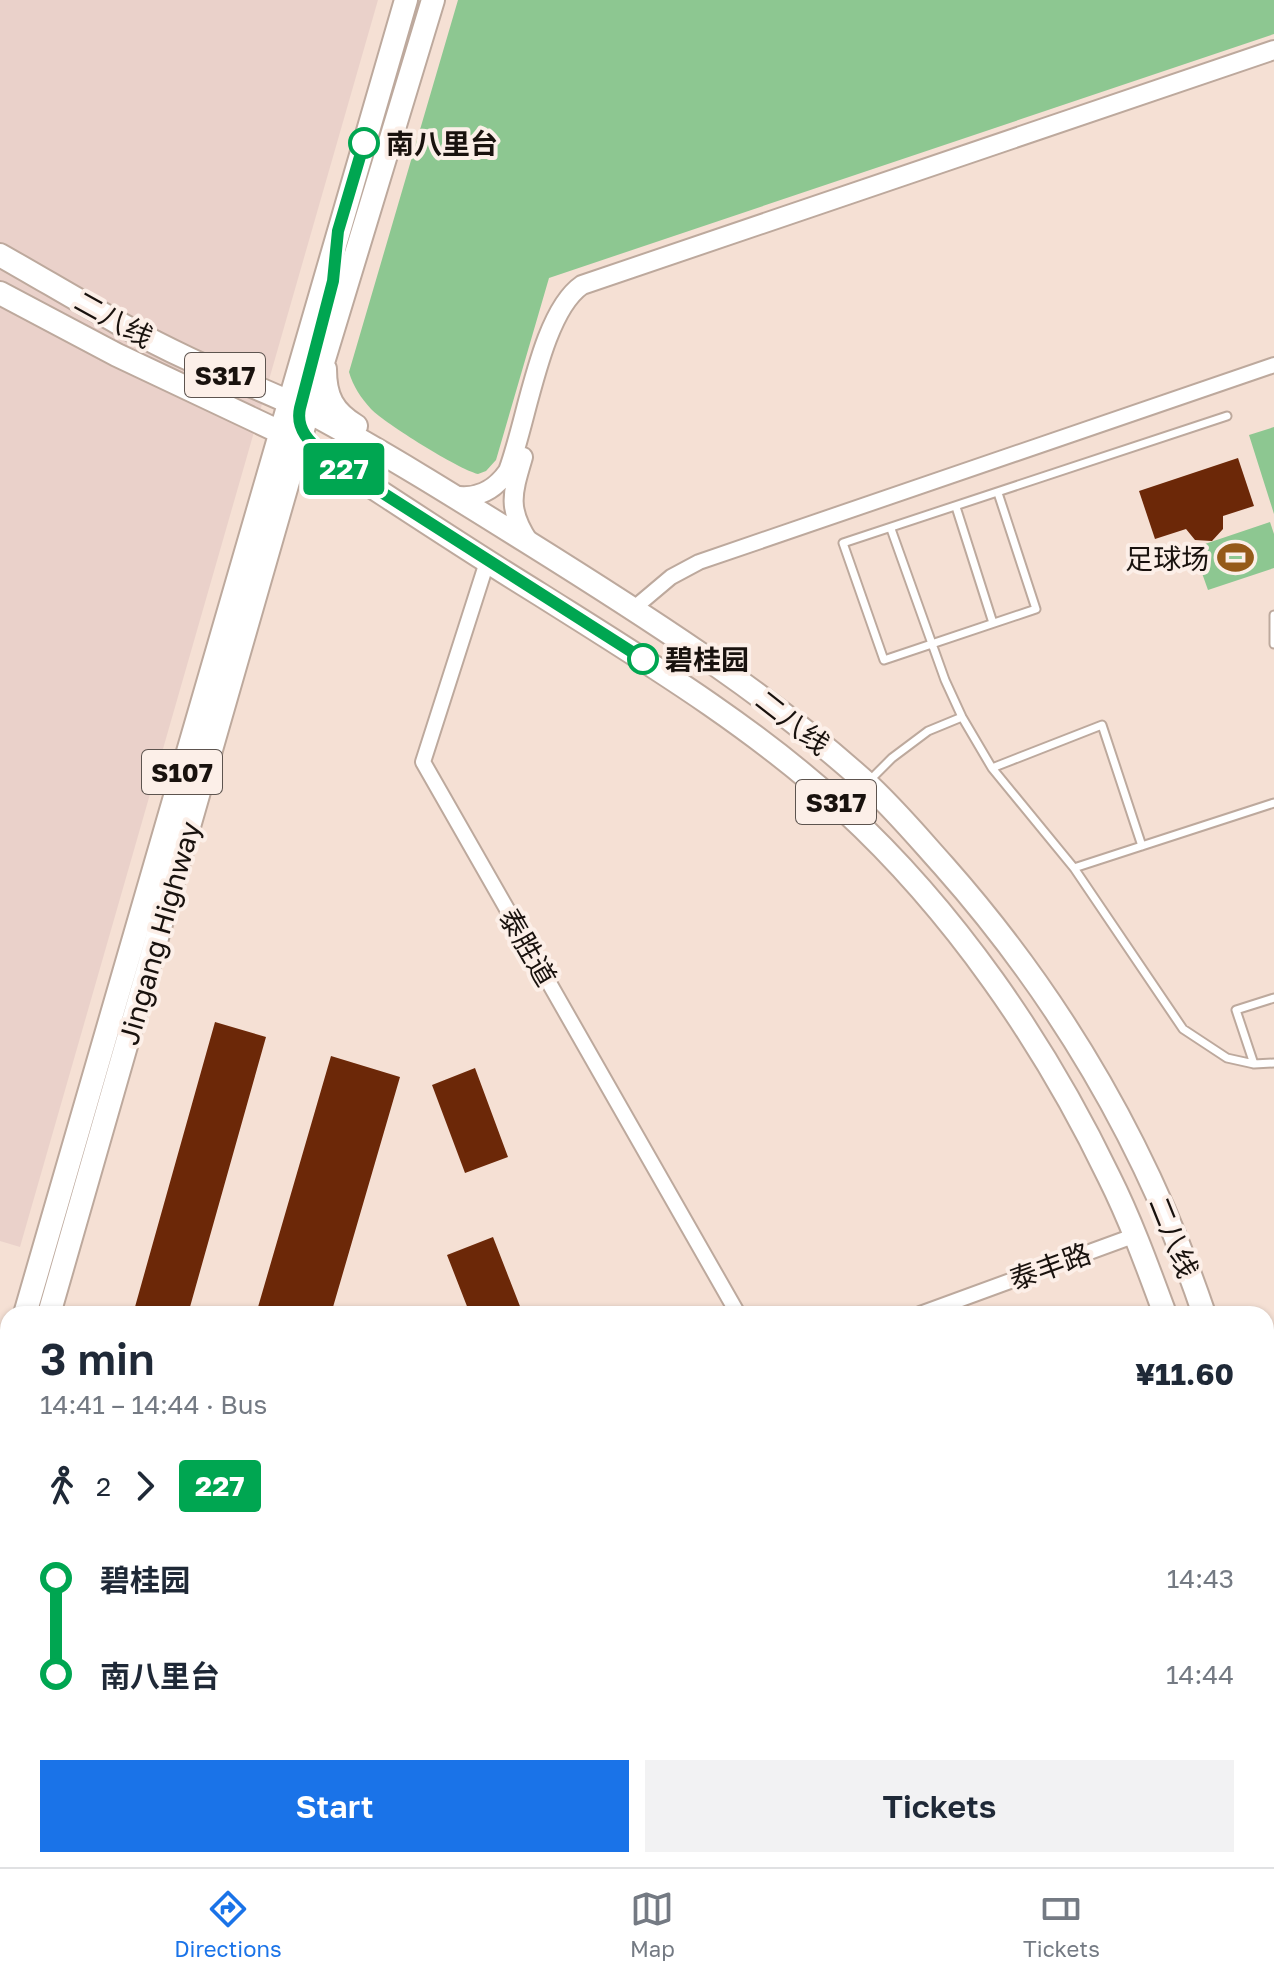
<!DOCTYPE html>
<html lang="en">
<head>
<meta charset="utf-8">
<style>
  body { margin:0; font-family:"Golos Text","Noto Sans SC",sans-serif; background:#f2f2f3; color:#1f2937; height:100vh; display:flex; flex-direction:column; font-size:30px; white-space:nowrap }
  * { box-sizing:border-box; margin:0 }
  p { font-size:26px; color:#747a83 }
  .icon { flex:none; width:44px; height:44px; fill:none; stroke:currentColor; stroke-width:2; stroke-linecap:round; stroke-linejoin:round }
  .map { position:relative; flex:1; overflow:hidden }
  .details { position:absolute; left:0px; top:1306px; width:1274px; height:562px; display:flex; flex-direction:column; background:#fff; border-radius:24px 24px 0 0; box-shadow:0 2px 6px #0004 }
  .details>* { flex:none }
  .badge { padding:0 16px; border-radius:6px; font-size:28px; line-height:52px }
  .map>.badge { position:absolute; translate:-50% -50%; box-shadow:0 0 0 4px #fff }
  .legs { display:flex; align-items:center; gap:12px; height:88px; padding:0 40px; font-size:26px }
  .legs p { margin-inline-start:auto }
  .headline { display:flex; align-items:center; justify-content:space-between; height:136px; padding:0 40px }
  h1 { font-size:44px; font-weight:600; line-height:60px }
  .action { display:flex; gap:16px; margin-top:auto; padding:16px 40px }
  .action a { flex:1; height:92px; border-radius:0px; background:#1a73e8; color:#fff; font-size:32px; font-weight:600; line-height:92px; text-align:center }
  .action a+a { background:#f2f2f3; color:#1f2937 }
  ul { padding:0 40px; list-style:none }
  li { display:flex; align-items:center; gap:28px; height:96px; font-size:30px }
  li i { display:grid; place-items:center; width:12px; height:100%; margin:0 10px; background:currentColor }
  li i::after { content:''; width:20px; height:20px; margin:-10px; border:6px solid; border-radius:50%; background:#fff }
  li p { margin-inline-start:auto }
  li:first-child i { background:linear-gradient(#0000 50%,currentColor 0) }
  li:last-child i { background:linear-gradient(currentColor 50%,#0000 0) }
  .tabs { display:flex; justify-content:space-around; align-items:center; height:112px; border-top:2px solid #e0e1e3; background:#fff; font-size:22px; color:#747a83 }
  .tabs a { display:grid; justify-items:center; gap:4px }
  .tabs .current { color:#1a73e8 }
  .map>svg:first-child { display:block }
</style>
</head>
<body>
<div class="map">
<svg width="1274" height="1867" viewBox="0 0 1274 1867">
  <rect width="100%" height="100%" fill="#f5e0d4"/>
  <path fill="#ead1ca" d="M0,0H378L20,1247L0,1241Z"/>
  <path fill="#edd1c1" d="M726,1860H1208L1209,1867H727Z"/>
  <path fill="#8dc791" d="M458,0H1274V34L549,278L496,460L486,471L478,474C458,469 386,424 371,409C361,398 353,386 349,372Z
    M1274,427V514L1249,435Z
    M1270,522L1274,534V568L1208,590L1193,548Z
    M799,1860H977L978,1867H800Z"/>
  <path fill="#6c2808" d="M1238,458L1254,506L1223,516V529L1212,541L1195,540L1186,529L1155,539L1139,491Z
    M215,1022L266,1037L188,1314H133Z
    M331,1056L400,1077L331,1314H256Z
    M475,1068L508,1157L465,1173L432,1085Z
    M493,1237L523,1314H470L447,1255Z"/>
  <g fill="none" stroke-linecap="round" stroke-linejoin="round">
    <defs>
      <path id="service" d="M998,493L1036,609L884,660L843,543L1227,416
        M956,507L993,623
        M891,529L945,680L962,717L992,768L1074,868L1183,1029L1227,1058L1254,1064L1274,1063
        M1274,615V644
        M992,768L1102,725L1142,846
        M844,806L892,758L928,731L962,717
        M1074,868L1274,803
        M1254,1064L1236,1010L1274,998"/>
      <path id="minor" d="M487,562L423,762L738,1314
        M633,609L671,577L699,562L1274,365
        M920,1314L1136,1235
        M101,1867L103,1860"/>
      <path id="tertiary" d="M523,457C512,494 507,509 529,542
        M452,495C476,500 494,491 508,471C527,421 541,313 582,285L1274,50
        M417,1860L418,1867"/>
      <path id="primary" d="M0,255C62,290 124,329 189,359C229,378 272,392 311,413C393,457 473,508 553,558C661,626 768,695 863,780C892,806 917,836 943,865C1059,996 1148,1148 1204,1314
        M0,293L117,355L282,433L328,458C399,504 469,551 541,595C644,660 753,726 843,809C954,911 1044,1042 1109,1177C1131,1221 1148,1268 1165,1314
        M325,369C325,397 333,412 356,426
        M25,1314L406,0
        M49,1314L308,412L433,0
        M0,1401L8,1373
        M0,1483L8,1456
        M1266,1610L1274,1663
        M1265,1860L1266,1867"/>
    </defs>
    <use href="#service" stroke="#bda99d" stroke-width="11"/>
    <use href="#minor" stroke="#bda99d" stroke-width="18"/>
    <use href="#tertiary" stroke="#bda99d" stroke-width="22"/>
    <use href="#primary" stroke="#bda99d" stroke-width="26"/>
    <use href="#service" stroke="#fff" stroke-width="7"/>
    <use href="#minor" stroke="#fff" stroke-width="14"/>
    <use href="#tertiary" stroke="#fff" stroke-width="18"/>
    <use href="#primary" stroke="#fff" stroke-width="22"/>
  </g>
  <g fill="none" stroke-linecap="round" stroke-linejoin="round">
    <defs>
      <path id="line-1" d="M364,143L338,231L333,281L300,408C295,431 312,444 328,458L643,659"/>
    </defs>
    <use href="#line-1" stroke="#fff" stroke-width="18"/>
    <use href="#line-1" stroke="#00a651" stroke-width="12"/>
  </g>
  <defs>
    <symbol id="stadium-bare" viewBox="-9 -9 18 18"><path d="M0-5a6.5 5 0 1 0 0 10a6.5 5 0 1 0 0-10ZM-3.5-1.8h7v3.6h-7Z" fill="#955a19" stroke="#fcefe8" stroke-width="2.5" paint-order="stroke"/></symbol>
  </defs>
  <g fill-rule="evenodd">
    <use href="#stadium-bare" x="1210" y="532" width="51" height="51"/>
  </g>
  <g fill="#fff" stroke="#00a651" stroke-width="4">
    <circle cx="364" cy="143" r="14"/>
    <circle cx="643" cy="659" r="14"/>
  </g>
  <g text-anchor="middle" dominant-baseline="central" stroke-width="8" stroke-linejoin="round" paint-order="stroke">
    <g fill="#fcefe8" stroke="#5d544f" stroke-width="2">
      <rect x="185" y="353" width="80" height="44" rx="6"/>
      <rect x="142" y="750" width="80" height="44" rx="6"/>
      <rect x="796" y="780" width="80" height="44" rx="6"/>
    </g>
    <g font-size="26" font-weight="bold" fill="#19120e">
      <text x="225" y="375">S317</text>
      <text x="182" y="772">S107</text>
      <text x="836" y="802">S317</text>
    </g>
    <g font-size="28" font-weight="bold" fill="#19120e" stroke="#fcefe8" text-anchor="start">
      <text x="386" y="143">南八里台</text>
      <text x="665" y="659">碧桂园</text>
    </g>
    <g font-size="28" fill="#19120e" stroke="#fcefe8">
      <text transform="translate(114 319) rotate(29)">二八线</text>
      <text transform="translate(793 722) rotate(38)">二八线</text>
      <text transform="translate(159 933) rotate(-74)">Jingang Highway</text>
      <text transform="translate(528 947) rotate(60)">泰胜道</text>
      <text transform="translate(1174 1237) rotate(68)">二八线</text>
      <text transform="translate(1050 1266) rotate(-20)">泰丰路</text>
    </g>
    <g font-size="28" fill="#19120e" stroke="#fcefe8" text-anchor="end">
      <text x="1209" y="558">足球场</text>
    </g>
  </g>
</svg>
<b class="badge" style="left:344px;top:469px;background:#00a651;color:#fff">227</b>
<section class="details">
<div class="headline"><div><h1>3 min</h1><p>14:41 – 14:44 · Bus</p></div><b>¥11.60</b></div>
<div class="legs"><svg class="icon" aria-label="walk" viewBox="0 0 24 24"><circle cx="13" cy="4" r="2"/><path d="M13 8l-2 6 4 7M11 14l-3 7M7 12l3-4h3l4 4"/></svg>2<svg class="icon" aria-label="forward" viewBox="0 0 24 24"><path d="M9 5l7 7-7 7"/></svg><b class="badge" style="background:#00a651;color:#fff">227</b></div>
<ul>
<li><i style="color:#00a651"></i><b>碧桂园</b><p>14:43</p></li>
<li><i style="color:#00a651"></i><b>南八里台</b><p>14:44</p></li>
</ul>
<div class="action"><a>Start</a><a>Tickets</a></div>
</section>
</div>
<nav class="tabs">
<a class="current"><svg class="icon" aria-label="directions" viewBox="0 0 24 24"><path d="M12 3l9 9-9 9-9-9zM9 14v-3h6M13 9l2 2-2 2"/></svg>Directions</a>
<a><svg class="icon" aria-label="map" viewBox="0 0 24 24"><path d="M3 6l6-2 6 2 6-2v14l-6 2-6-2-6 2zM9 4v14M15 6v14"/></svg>Map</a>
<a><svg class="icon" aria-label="tickets" viewBox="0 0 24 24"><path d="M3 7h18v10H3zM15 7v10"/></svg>Tickets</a>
</nav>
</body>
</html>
